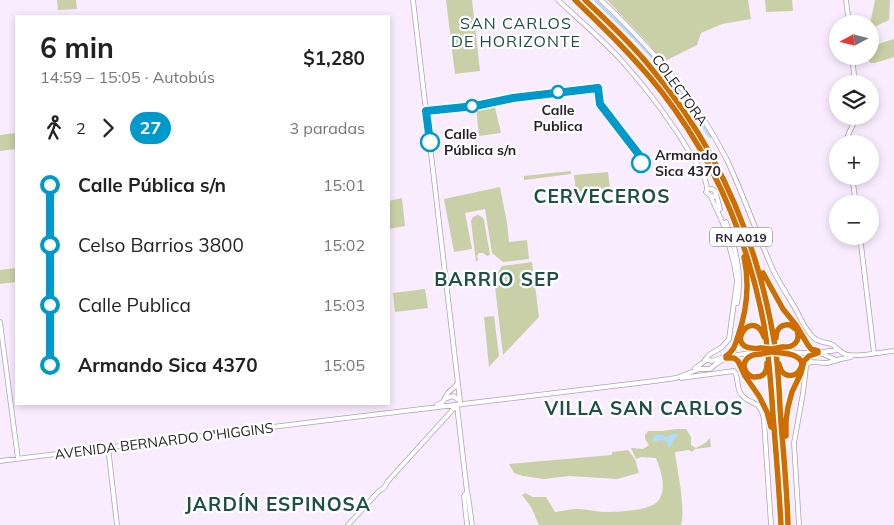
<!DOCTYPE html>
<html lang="es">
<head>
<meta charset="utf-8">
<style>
  body { margin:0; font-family:Mulish,sans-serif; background:#f2f2f2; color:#222; height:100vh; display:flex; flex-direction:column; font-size:19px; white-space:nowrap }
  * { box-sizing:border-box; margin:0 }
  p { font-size:16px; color:#767676 }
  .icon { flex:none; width:28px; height:28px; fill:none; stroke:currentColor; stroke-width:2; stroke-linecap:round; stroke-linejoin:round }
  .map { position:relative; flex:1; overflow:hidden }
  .details { position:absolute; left:15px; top:15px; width:375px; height:390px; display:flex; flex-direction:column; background:#fff; border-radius:0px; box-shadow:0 2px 8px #0003 }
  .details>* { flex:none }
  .badge { padding:0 10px; border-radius:16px; font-size:18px; line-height:32px }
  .needle { width:32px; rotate:263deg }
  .tools { position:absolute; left:829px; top:15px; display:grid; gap:10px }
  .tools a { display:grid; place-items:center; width:50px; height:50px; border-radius:50%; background:#fff; box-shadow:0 2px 8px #0003; font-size:25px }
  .map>.badge { position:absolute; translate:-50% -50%; box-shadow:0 0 0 2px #fff }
  .legs { display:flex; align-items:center; gap:8px; height:55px; padding:0 25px; font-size:16px }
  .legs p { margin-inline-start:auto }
  .summary { display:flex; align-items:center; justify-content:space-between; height:85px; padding:0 25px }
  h1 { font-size:28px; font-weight:700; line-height:38px }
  ul { padding:0 25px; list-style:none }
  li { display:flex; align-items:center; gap:18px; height:60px; font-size:19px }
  li i { display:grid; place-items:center; width:8px; height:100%; margin:0 6px; background:currentColor }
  li i::after { content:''; width:12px; height:12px; margin:-6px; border:4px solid; border-radius:50%; background:#fff }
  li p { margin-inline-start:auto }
  li:first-child i { background:linear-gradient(#0000 50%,currentColor 0) }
  li:last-child i { background:linear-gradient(currentColor 50%,#0000 0) }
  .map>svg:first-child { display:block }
</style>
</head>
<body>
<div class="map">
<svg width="894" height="525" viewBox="0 0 894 525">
  <rect width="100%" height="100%" fill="#faecff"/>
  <path fill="#c9cfa6" d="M57,0H76L77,9L58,10Z
    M446,0H472L480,71L455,74Z
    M607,0H748L751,19L722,24L701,33L697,45L663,62L648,43Z
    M765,0H792L793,11L766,12Z
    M875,0H890L889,20L874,27L872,46L894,39V57L875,63H870L867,56H870V24Z
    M494,103L501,133L479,136L476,107Z
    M16,133V149L0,151V135Z
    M571,171V174L524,180V176Z
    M608,172L610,188L576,192L574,175Z
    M500,187L507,223L509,242L527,240L529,259L503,262L492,253L485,209L465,213L472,249L454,252L444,199Z
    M402,198L405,226L389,229V201Z
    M478,215L482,217L484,220L490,255L487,256L483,253H479L477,256L478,260L476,262L471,221L473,217Z
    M532,262L539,317L503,355L494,278L502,266Z
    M16,268V282L0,284V270Z
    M425,289L428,308L395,312L393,293Z
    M494,316L499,356L489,367L484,317Z
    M676,429H686L691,437V445L696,448L705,443L710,438L711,447L695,449L692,452L689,450L675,452C677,471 686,508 681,525H539L531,507L522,495L525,493L533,497H546L555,512C563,511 570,509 578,509C587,509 596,512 605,512C617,512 648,511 657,502C668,491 661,470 656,458L641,457L636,459L631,448L643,449L649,445L645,439V435L648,431H662Z
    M628,450L635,459L639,473L617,479L569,476L544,479L523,476L514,473L509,464L612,455V452Z"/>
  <path fill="#b2dbf8" d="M675,433L678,435V436L673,441L671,447H668L667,442L664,440H659L655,442L653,441L652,439L656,435L660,434L666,437Z"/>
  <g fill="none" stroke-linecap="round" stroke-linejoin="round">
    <path stroke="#b2dbf8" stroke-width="2.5" d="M595,0C610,15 625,29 640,44C667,72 689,105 710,137"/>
    <defs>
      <path id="secondary" d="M413,0L460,401
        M558,0C579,20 602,39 622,61C648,90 672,122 692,156C698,166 707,178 707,190
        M601,0C650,47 696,98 727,160C744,196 757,235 774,272C780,284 788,296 795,308C800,317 805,330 813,337C820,344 827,341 833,345C837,348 840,352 845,354C855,358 882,352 894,351
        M846,0L849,24
        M852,56L855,84
        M848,144V135L857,116
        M852,176L856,204
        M708,189C712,188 714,189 716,193L715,196L712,197L706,192Z
        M716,194L720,209
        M726,222C736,248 743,276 737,303
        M860,236L874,353
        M0,322L18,459
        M787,352L823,354L836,360L851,357
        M821,352L839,350
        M705,360L709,355L722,347L729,339L737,281L734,264L724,226L711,197
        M695,368C701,366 705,357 712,361L721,358
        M681,378L734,371C739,377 736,387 741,394C749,406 761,398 764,420L771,525
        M445,399L453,396L459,400
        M437,405C446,402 443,399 448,393C451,389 454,389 457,384
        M457,406L467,492L464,496L467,525
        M108,447L117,525
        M0,461L313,422L655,381L676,378L699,369H710C723,357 736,354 754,353
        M465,494L468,495L472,525
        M348,525L379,491L384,488L388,481L457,405
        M799,525L794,443L803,393L806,367L807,364L810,362L827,363L838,360"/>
      <path id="highway" d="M575,0C605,29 635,58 661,91C714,159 748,240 764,325C769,355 771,385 773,415C776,452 779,488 781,525
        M585,0C608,22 631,43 651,68C717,146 757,240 774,340C779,367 779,396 781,423C784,457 787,491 788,525
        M763,273L783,309L796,325L808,345L811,349L818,351
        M776,338C776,329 781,324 790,325L797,330C801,342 793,348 782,347
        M761,348C719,353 753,304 764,337
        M761,354C757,354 752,355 749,357C740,364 745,374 753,377C763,378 767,373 767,363
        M726,356C734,351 735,345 738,336C747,310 750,284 744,257
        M726,358H734L738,361L745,376L759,396L767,412L771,427
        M779,364C781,373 786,378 796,374C810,361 796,354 782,353
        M786,436V421L788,407L792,392L801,373L804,361L809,356L818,353"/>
    </defs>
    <use href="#secondary" stroke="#b1a0b7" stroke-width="5.5"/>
    <use href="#highway" stroke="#fff" stroke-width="8"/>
    <use href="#secondary" stroke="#fff" stroke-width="4"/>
    <use href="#highway" stroke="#cd6d04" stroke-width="5.5"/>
    <defs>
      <path id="highway-bridge" d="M761,348L771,349
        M772,349L782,347
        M772,352L782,353
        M761,354L771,352"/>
    </defs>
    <use href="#highway-bridge" stroke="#fff" stroke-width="8" stroke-linecap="butt"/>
    <use href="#highway-bridge" stroke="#cd6d04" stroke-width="5.5"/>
  </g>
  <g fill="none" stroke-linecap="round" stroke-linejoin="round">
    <defs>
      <path id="line-1" d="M430,142L426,111L475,106L513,98L598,88L600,104L640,156L641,163"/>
    </defs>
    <use href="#line-1" stroke="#fff" stroke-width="11"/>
    <use href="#line-1" stroke="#0099cb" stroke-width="8"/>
  </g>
  <g fill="#fff" stroke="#0099cb" stroke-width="2.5">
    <circle cx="558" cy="92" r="6"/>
    <circle cx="472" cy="106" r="6"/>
    <circle cx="430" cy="142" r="9"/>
    <circle cx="641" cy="163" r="9"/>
  </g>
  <g text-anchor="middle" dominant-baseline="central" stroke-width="4.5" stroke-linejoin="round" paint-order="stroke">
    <rect fill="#fff" stroke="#69646b" stroke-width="1" x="710" y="227.5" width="62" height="19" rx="4"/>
    <g font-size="12" font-weight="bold" fill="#29222b">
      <text x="741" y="237">RN A019</text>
    </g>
    <g font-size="14" fill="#29222b" stroke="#fff">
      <text transform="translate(680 90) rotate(54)">COLECTORA</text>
      <text transform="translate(164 441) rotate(-7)">AVENIDA BERNARDO O'HIGGINS</text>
    </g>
    <g font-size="14" font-weight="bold" fill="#29222b" stroke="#fff" text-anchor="start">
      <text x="558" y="110" text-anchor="middle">Calle<tspan x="558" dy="16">Publica</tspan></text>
      <text x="444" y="134">Calle<tspan x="444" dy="16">Pública s/n</tspan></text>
      <text x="655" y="155">Armando<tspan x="655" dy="16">Sica 4370</tspan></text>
    </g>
    <g font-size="16" letter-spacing="1" fill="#1c5144" stroke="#fff">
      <text x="516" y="23">SAN CARLOS<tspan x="516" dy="18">DE HORIZONTE</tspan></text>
    </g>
    <g font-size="19" font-weight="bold" letter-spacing="1" fill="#1c5144" stroke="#fff">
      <text x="602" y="196">CERVECEROS</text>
      <text x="497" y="279">BARRIO SEP</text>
      <text x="644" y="408">VILLA SAN CARLOS</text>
      <text x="278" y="504">JARDÍN ESPINOSA</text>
    </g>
  </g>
</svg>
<div class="tools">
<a><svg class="needle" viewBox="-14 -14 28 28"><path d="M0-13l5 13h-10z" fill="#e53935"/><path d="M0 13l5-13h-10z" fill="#767676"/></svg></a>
<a><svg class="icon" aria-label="layers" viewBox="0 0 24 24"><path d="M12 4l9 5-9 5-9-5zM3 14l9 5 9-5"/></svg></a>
<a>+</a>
<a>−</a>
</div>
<section class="details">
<div class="summary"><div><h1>6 min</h1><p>14:59 – 15:05 · Autobús</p></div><b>$1,280</b></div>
<div class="legs"><svg class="icon" aria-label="walk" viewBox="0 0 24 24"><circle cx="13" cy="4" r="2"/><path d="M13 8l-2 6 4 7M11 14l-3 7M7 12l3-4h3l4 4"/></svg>2<svg class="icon" aria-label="forward" viewBox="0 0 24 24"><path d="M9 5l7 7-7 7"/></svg><b class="badge" style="background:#0099cb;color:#fff">27</b><p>3 paradas</p></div>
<ul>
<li><i style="color:#0099cb"></i><b>Calle Pública s/n</b><p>15:01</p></li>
<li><i style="color:#0099cb"></i><span>Celso Barrios 3800</span><p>15:02</p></li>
<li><i style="color:#0099cb"></i><span>Calle Publica</span><p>15:03</p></li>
<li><i style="color:#0099cb"></i><b>Armando Sica 4370</b><p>15:05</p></li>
</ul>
</section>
</div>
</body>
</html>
